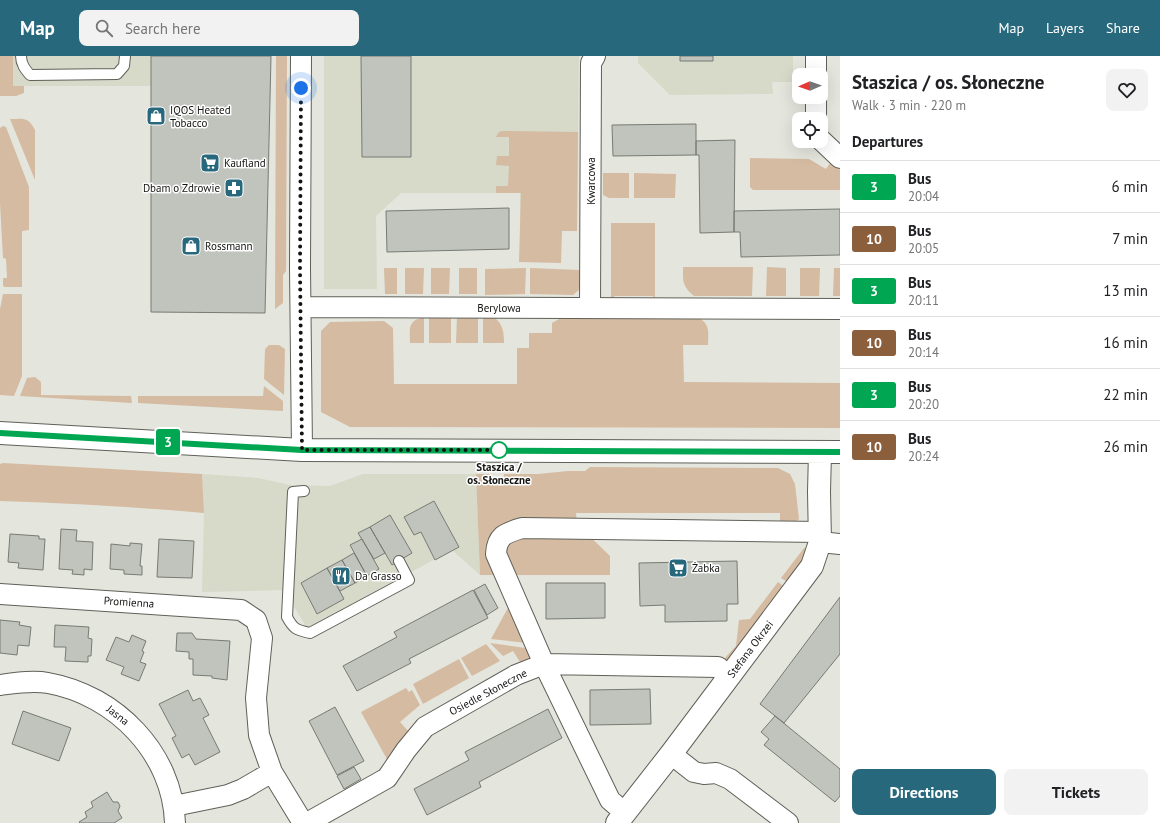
<!DOCTYPE html>
<html lang="en">
<head>
<meta charset="utf-8">
<style>
  body { margin:0; font-family:"PT Sans",sans-serif; background:#f2f2f2; color:#202124; height:100vh; display:flex; flex-direction:column; font-size:15px; white-space:nowrap }
  * { box-sizing:border-box; margin:0 }
  p { font-size:13px; color:#757577 }
  .icon { flex:none; width:22px; height:22px; fill:none; stroke:currentColor; stroke-width:2; stroke-linecap:round; stroke-linejoin:round }
  .map { position:relative; flex:1; overflow:hidden }
  .drawer { display:flex; flex-direction:column; background:#fff; width:320px }
  .drawer>* { flex:none }
  .badge { padding:0 8px; border-radius:3px; font-size:14px; line-height:26px }
  .needle { width:26px; rotate:268deg }
  .tools { position:absolute; left:792px; top:12px; display:grid; gap:8px }
  .tools a { display:grid; place-items:center; width:36px; height:36px; border-radius:8px; background:#fff; box-shadow:0 4px 16px #0002; font-size:20px }
  .you { position:absolute; width:20px; height:20px; margin:-10px; border:3px solid #fff; border-radius:50%; background:#1a73e8; box-shadow:0 0 0 6px #1a73e833 }
  .map>.badge { position:absolute; translate:-50% -50%; box-shadow:0 0 0 2px #fff }
  h2 { padding:0 12px; font-size:15px; line-height:36px }
  .round { display:grid; place-items:center; flex:none; width:42px; height:42px; border-radius:8px; background:#f2f2f2 }
  .overview { display:flex; align-items:center; justify-content:space-between; height:68px; padding:0 12px }
  h1 { font-size:19px; font-weight:700; line-height:30px }
  .action { display:flex; gap:8px; margin-top:auto; padding:8px 12px }
  .action a { flex:1; height:46px; border-radius:8px; background:#27687c; color:#fff; font-size:16px; font-weight:700; line-height:46px; text-align:center }
  .action a+a { background:#f2f2f2; color:#202124 }
  ul { padding:0; list-style:none }
  li { display:flex; align-items:center; gap:12px; height:52px; padding:0 12px; border-top:1px solid #e0e0e0 }
  li div { flex:1 }
  li b { display:block; font-size:15px }
  li em { font-style:normal }
  li .badge { min-width:44px; font-weight:700; text-align:center }
  header { display:flex; align-items:center; gap:24px; box-sizing:border-box; height:56px; padding:0 20px; background:#27687c; color:#fff }
  header strong { font-size:19px }
  nav { display:flex; gap:22px; margin-inline-start:auto; font-size:14px }
  .search { width:280px; height:36px; background:#f2f2f2; display:flex; align-items:center; gap:10px; box-sizing:border-box; padding:0 14px; border-radius:8px; color:#757577; font-size:15px }
  main { display:flex; flex:1; min-height:0 }
  .map>svg:first-child { display:block }
</style>
</head>
<body>
<header>
<strong>Map</strong>
<div class="search"><svg class="icon" aria-label="search" viewBox="0 0 24 24"><circle cx="10" cy="10" r="6"/><path d="M15 15l6 6"/></svg>Search here</div>
<nav><a>Map</a><a>Layers</a><a>Share</a></nav>
</header>
<main>
<div class="map">
<svg width="840" height="767" viewBox="0 0 840 767">
  <rect width="100%" height="100%" fill="#e4e5dd"/>
  <path fill="#d7d9c9" d="M13,0H151V30H13Z
    M324,0H579L577,175H520V137H401L376,160L377,233H324Z
    M638,0H793V26H772L773,38L670,39L638,7Z
    M202,418L258,422L290,429L330,430L363,418H476L480,519L452,494L307,572L284,534L202,536L204,457Z"/>
  <path fill="#d5bba1" d="M0,0H13V30H24V37L16,40H0Z
    M276,0H287L286,215L283,219V247L275,253Z
    M10,63C23,63 28,60 35,74V124Z
    M3,70L6,71L29,131V174L22,175V231H4L3,229V222H7L6,203L3,202L0,147V72Z
    M501,75L578,76L577,175H562L561,207L519,206L521,137H496V130H508L509,110L496,109L497,100H509V81H496L498,77Z
    M750,102L809,103L826,113L832,104L840,114V134H753L750,131Z
    M603,117H629V142H609L603,139Z
    M634,117L676,118L675,142H634Z
    M611,167H655V243L653,240H615L611,243Z
    M683,211H753L752,240H694C682,230 683,226 683,211Z
    M767,211L786,212V240H766Z
    M384,212H397V238H385Z
    M405,212H424L423,238H405Z
    M431,212H450L449,238H431Z
    M459,212H477V238H459Z
    M526,212L525,238L485,239V213Z
    M530,212L580,214L581,226L579,234L573,239L530,238Z
    M800,212H820L819,240H800Z
    M834,212H840V240H833Z
    M3,238H22V320L14,340L0,339V253Z
    M429,259L451,260V287H429Z
    M457,259H478V287H456Z
    M424,261V287H410C410,272 407,265 424,261Z
    M483,261H494C503,268 504,276 504,287H483Z
    M697,261C711,268 708,276 708,289H683L684,326L840,327V372L350,371L321,356V275L330,266L384,265L393,272L394,328H517V292H529V277H552V267L561,262Z
    M269,289H279L285,293L284,339L264,323L265,293Z
    M35,321L41,326V339L131,340L132,347L20,340L27,322Z
    M264,330L283,345V355L138,347V340H263Z
    M3,407L202,418L204,457C136,451 68,447 0,445V408Z
    M590,411L778,412L790,418L795,428L799,463L794,468L780,467V457H576L577,468L610,500V519H480L476,418H490V427H504V418H538L568,415H585Z
    M804,492L808,493L802,509L789,527L781,522Z
    M778,526L786,532L726,615L721,606L736,590L739,564L750,563Z
    M509,550L527,587L491,583Z
    M490,587L532,593L531,604L522,609L513,595L503,600Z
    M486,588L500,605L472,620L461,602Z
    M459,603L469,622L423,648L413,628Z
    M406,632L409,636L412,634L420,649L400,666L409,676L389,707L361,656Z"/>
  <path fill="#c0c4bd" stroke="#777b74" d="M151,0H271L265,257L151,256Z
    M361,0H411V101H362Z
    M680,0H713V5H680Z
    M696,68V99L613,100L612,69Z
    M735,84L734,176L700,177L699,99H696V85Z
    M509,152V193L387,196L386,155Z
    M840,153V199L741,201L740,176H734V155Z
    M434,445L459,491L435,504L421,476L414,479L404,461Z
    M390,459L412,497L392,509L370,471Z
    M370,471L385,497L374,503L358,477Z
    M61,473L77,474L76,485L93,486L92,514L84,513V519L72,518L73,514L59,513Z
    M10,478L39,480V483H45L43,514L18,512L19,507L8,506Z
    M159,483L194,485L192,522L157,521Z
    M362,483L379,513L367,520L350,489Z
    M130,487L142,488L140,510H142V519L124,518V514L110,513L111,488L130,490Z
    M354,497L367,520L355,527L342,504Z
    M342,504L355,527L340,535L327,512Z
    M737,505L738,548H727V565L665,566V549L640,550L639,507Z
    M327,512L344,543L317,558L301,527Z
    M546,527H605V562L546,563Z
    M485,528L498,552L487,559L474,534Z
    M473,534L488,562L409,603L411,607L357,635L343,610L397,581L394,576Z
    M840,541V598L784,667L760,648Z
    M0,564L20,566L19,569L31,571L29,590L18,589L17,599L0,597Z
    M55,569L89,571L88,582L92,583L91,600H88V606L65,605L66,591H54Z
    M177,577H192L196,583L230,585L227,624L212,622V620L193,619V603H189V596L176,595Z
    M132,579L146,585L142,595L144,596L140,606L146,608L139,625L121,618L124,611L106,604L116,581L129,586Z
    M650,633L651,668L590,669V634Z
    M188,634L193,645L200,642L209,659L203,662L220,696L195,709L189,698L182,702L172,682L176,680L159,648Z
    M335,651L364,705L337,719L309,665Z
    M548,653L562,682L479,726L481,731L427,759L414,733L469,704L465,696Z
    M23,655L71,672L59,705L12,688Z
    M775,660L840,713V740L835,746L764,689L769,683L761,676Z
    M354,711L361,723L344,733L337,720Z
    M107,736L113,746H118L120,750L118,755L122,762L114,767H80L79,766L87,761L85,756L93,751L91,746Z"/>
  <g fill="none" stroke-linecap="round" stroke-linejoin="round">
    <defs>
      <path id="service" d="M21,0C21,8 25,13 30,19L117,18L124,10L125,0
        M304,435L293,436L287,561C294,574 297,574 310,577L409,524L399,505"/>
      <path id="minor" d="M301,0L300,212L302,394
        M816,19V0
        M816,41V63
        M821,84L840,102
        M301,251L840,253
        M590,252L591,7L595,0
        M820,486L840,488
        M0,538L241,554L256,564L262,582L256,642L259,679L272,716L303,767
        M0,629C15,627 33,624 48,627C116,639 173,698 175,767
        M671,698L694,716L704,718L716,717L730,723L788,767
        M174,750L228,739L243,733L272,716
        M625,757L610,744L544,608L496,498C497,479 506,477 522,472L820,476
        M307,767L387,722L406,694L425,671L516,619L544,608L718,611L729,621"/>
      <path id="tertiary" d="M0,377L302,394L840,396
        M617,767L671,698L812,510L820,486L819,436L820,396"/>
    </defs>
    <use href="#service" stroke="#606059" stroke-width="12"/>
    <use href="#minor" stroke="#606059" stroke-width="22"/>
    <use href="#tertiary" stroke="#606059" stroke-width="24"/>
    <use href="#service" stroke="#fff" stroke-width="10"/>
    <use href="#minor" stroke="#fff" stroke-width="20"/>
    <use href="#tertiary" stroke="#fff" stroke-width="22"/>
  </g>
  <g fill="none" stroke-linecap="round" stroke-linejoin="round">
    <defs>
      <path id="line" d="M0,377L302,394L840,396"/>
    </defs>
    <use href="#line" stroke="#fff" stroke-width="9"/>
    <use href="#line" stroke="#00a651" stroke-width="6"/>
    <path stroke="#131411" stroke-width="4" stroke-dasharray="0 7.2" d="M301,32L300,212L302,394H499"/>
  </g>
  <defs>
    <symbol id="shop-square" viewBox="-11 -11 22 22"><rect x="-9" y="-9" width="18" height="18" rx="4" fill="#27687c" stroke="#fff"/><path d="M-5-2.5h2.3a2.7 3.5 0 0 1 5.4 0H5L5.5 6h-11ZM-1.5-2.5h3a1.5 2.3 0 0 0-3 0Z" fill="#fff"/></symbol>
    <symbol id="supermarket-square" viewBox="-11 -11 22 22"><rect x="-9" y="-9" width="18" height="18" rx="4" fill="#27687c" stroke="#fff"/><path d="M-6-5.5h2.5l.6 2H6L4.5 2H-2.5L-4.4-4H-6ZM-1.5 3.2a1.3 1.3 0 1 0 .1 0ZM3 3.2a1.3 1.3 0 1 0 .1 0Z" fill="#fff"/></symbol>
    <symbol id="pharmacy-square" viewBox="-11 -11 22 22"><rect x="-9" y="-9" width="18" height="18" rx="4" fill="#27687c" stroke="#fff"/><path d="M-2-6h4v4h4v4h-4v4h-4v-4h-4v-4h4Z" fill="#fff"/></symbol>
    <symbol id="restaurant-square" viewBox="-11 -11 22 22"><rect x="-9" y="-9" width="18" height="18" rx="4" fill="#27687c" stroke="#fff"/><path d="M-5-6h1v4h1v-4h1v4h1v-4h1v5L-1.5 .5V6h-2V.5L-5-1ZM5-6V6H3V1.5H1.5Q1.5-4 5-6Z" fill="#fff"/></symbol>
  </defs>
  <g fill-rule="evenodd">
    <use href="#shop-square" x="145" y="49" width="22" height="22"/>
    <use href="#supermarket-square" x="199" y="96" width="22" height="22"/>
    <use href="#pharmacy-square" x="223" y="121" width="22" height="22"/>
    <use href="#shop-square" x="180" y="179" width="22" height="22"/>
    <use href="#supermarket-square" x="667" y="501" width="22" height="22"/>
    <use href="#restaurant-square" x="330" y="509" width="22" height="22"/>
  </g>
  <circle fill="#fff" stroke="#00a651" stroke-width="2" cx="499" cy="394" r="8"/>
  <g text-anchor="middle" dominant-baseline="central" stroke-width="3" stroke-linejoin="round" paint-order="stroke">
    <g font-size="11" fill="#131411" stroke="#fff" text-anchor="start">
      <text x="170" y="54">IQOS Heated<tspan x="170" dy="13">Tobacco</tspan></text>
      <text x="224" y="107">Kaufland</text>
      <text x="220" y="132" text-anchor="end">Dbam o Zdrowie</text>
      <text x="205" y="190">Rossmann</text>
      <text x="692" y="512">Żabka</text>
      <text x="355" y="520">Da Grasso</text>
    </g>
    <g font-size="11" fill="#131411" stroke="#fff">
      <text transform="translate(591 125) rotate(-90)">Kwarcowa</text>
      <text x="499" y="252">Berylowa</text>
      <text transform="translate(129 546) rotate(4)">Promienna</text>
      <text transform="translate(750 593) rotate(-53)">Stefana Okrzei</text>
      <text transform="translate(488 636) rotate(-28)">Osiedle Słoneczne</text>
      <text transform="translate(118 659) rotate(38)">Jasna</text>
    </g>
    <g font-size="11" font-weight="bold" fill="#131411" stroke="#fff">
      <text x="499" y="411">Staszica /<tspan x="499" dy="13">os. Słoneczne</tspan></text>
    </g>
  </g>
</svg>
<div class="tools">
<a><svg class="needle" viewBox="-14 -14 28 28"><path d="M0-13l5 13h-10z" fill="#e53935"/><path d="M0 13l5-13h-10z" fill="#757577"/></svg></a>
<a><svg class="icon" aria-label="locate" viewBox="0 0 24 24"><circle cx="12" cy="12" r="6"/><path d="M12 2v4M12 18v4M2 12h4M18 12h4"/></svg></a>
</div>
<div class="you" style="left:301px;top:32px"></div>
<b class="badge" style="left:168px;top:386px;background:#00a651;color:#fff">3</b>
</div>
<section class="drawer">
<div class="overview"><div><h1>Staszica / os. Słoneczne</h1><p>Walk · 3 min · 220 m</p></div><a class="round"><svg class="icon" aria-label="heart" viewBox="0 0 24 24"><path d="M12 20l-8-8c-3-5 5-10 8-4 3-6 11-1 8 4z"/></svg></a></div>
<h2>Departures</h2>
<ul>
<li><span class="badge" style="background:#00a651;color:#fff">3</span><div><b>Bus</b><p>20:04</p></div><em>6 min</em></li>
<li><span class="badge" style="background:#8b5e3c;color:#fff">10</span><div><b>Bus</b><p>20:05</p></div><em>7 min</em></li>
<li><span class="badge" style="background:#00a651;color:#fff">3</span><div><b>Bus</b><p>20:11</p></div><em>13 min</em></li>
<li><span class="badge" style="background:#8b5e3c;color:#fff">10</span><div><b>Bus</b><p>20:14</p></div><em>16 min</em></li>
<li><span class="badge" style="background:#00a651;color:#fff">3</span><div><b>Bus</b><p>20:20</p></div><em>22 min</em></li>
<li><span class="badge" style="background:#8b5e3c;color:#fff">10</span><div><b>Bus</b><p>20:24</p></div><em>26 min</em></li>
</ul>
<div class="action"><a>Directions</a><a>Tickets</a></div>
</section>
</main>
</body>
</html>
